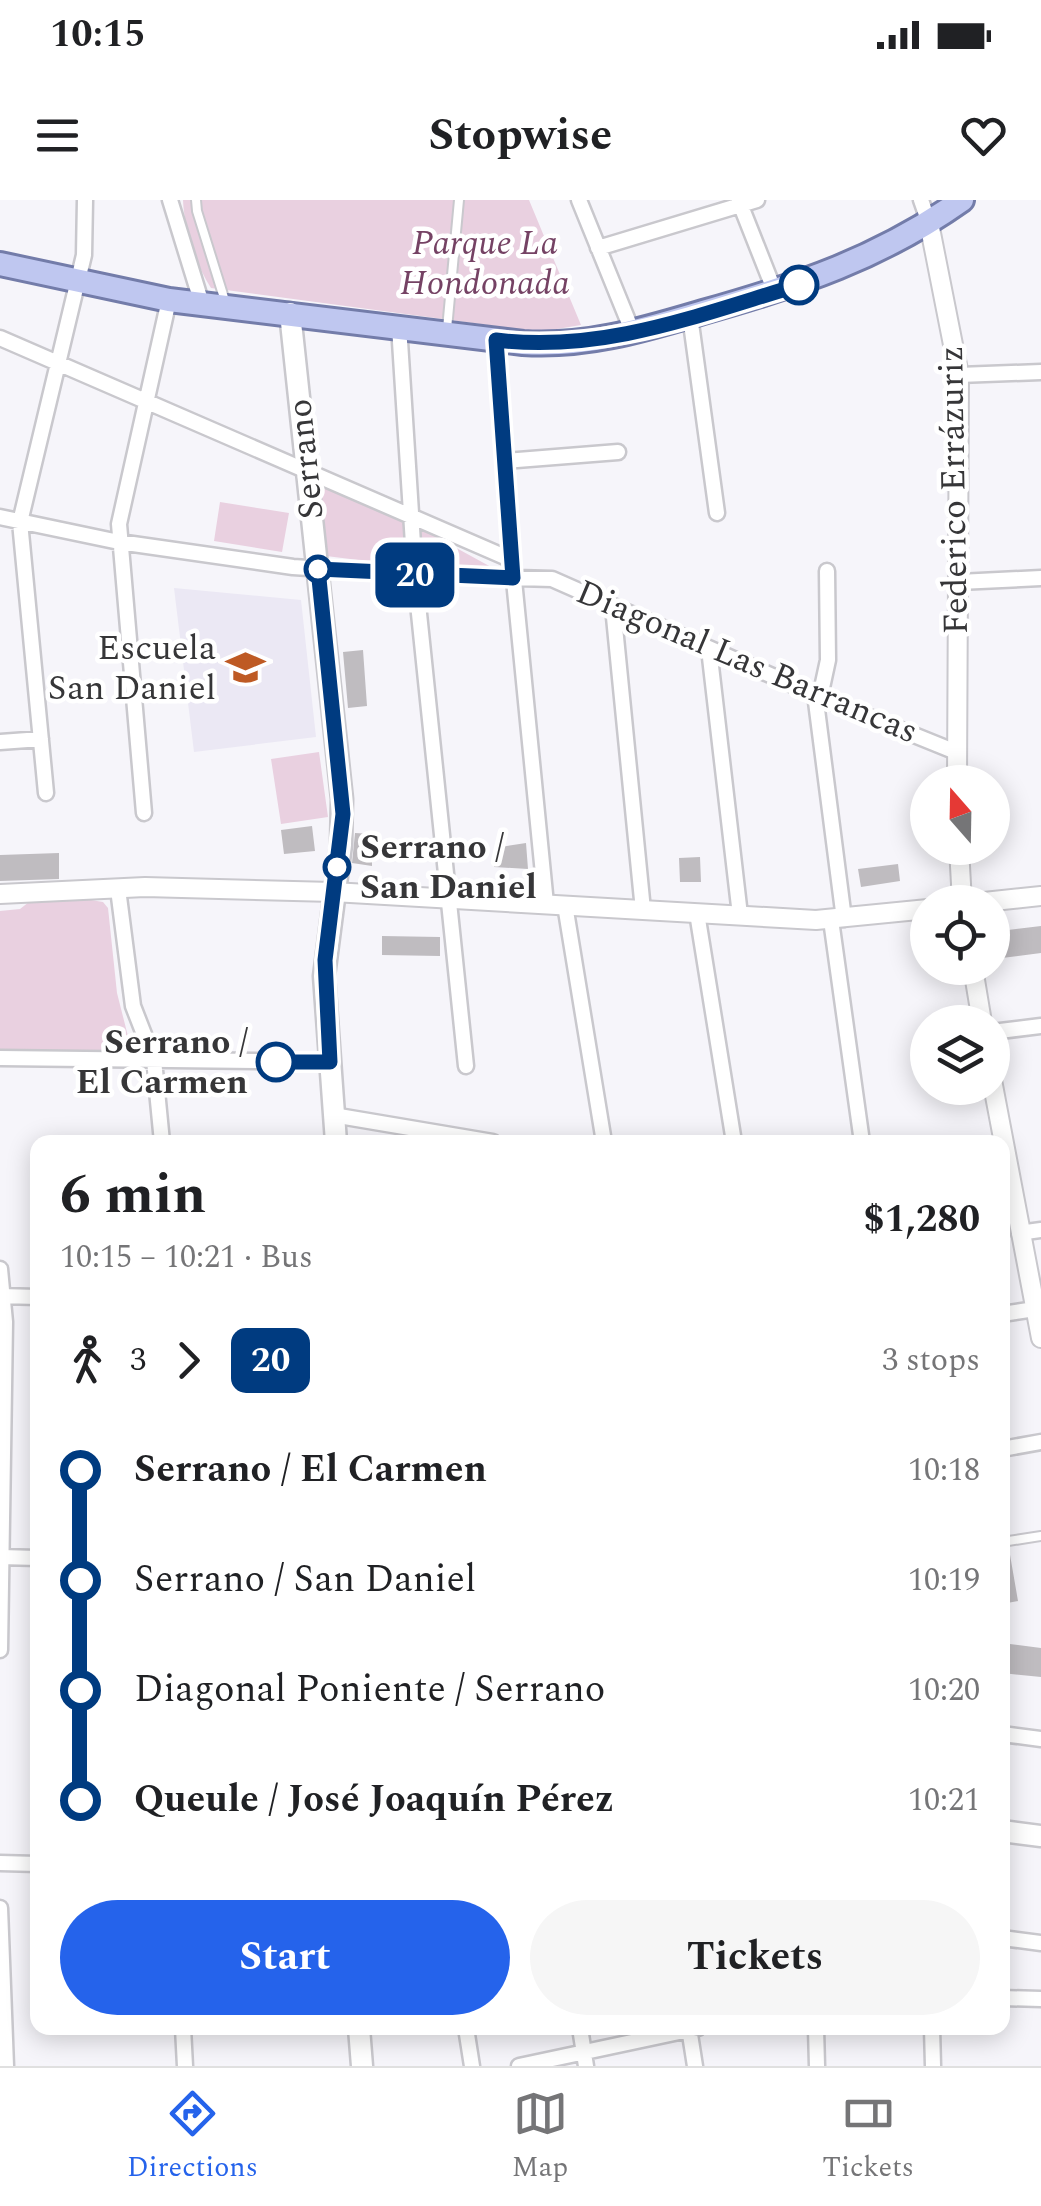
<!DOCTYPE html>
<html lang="en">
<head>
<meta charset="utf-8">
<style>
  body { margin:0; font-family:Spectral,serif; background:#f6f6f6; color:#202124; height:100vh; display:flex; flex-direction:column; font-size:38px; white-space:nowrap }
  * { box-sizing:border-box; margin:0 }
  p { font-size:32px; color:#757577 }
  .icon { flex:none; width:55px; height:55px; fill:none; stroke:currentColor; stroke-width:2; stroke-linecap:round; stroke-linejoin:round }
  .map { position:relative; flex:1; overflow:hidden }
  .details { position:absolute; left:30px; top:935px; width:980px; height:900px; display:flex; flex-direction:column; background:#fff; border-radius:20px; box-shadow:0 5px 25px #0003 }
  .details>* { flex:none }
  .badge { padding:0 20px; border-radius:15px; font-size:35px; line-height:65px }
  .needle { width:65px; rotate:340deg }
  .fabs { position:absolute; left:910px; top:565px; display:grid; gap:20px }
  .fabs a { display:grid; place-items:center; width:100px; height:100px; border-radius:50%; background:#fff; box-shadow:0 5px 25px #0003; font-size:50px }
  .map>.badge { position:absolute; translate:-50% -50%; box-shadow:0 0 0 5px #fff }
  .legs { display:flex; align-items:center; gap:15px; height:110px; padding:0 30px; font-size:32px }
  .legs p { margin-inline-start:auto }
  .summary { display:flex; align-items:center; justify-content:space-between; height:170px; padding:0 30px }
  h1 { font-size:55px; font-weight:700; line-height:75px }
  .action { display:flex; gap:20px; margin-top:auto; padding:20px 30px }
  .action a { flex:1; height:115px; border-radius:60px; background:#2563eb; color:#fff; font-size:40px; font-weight:700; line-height:115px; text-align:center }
  .action a+a { background:#f6f6f6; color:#202124 }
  ul { padding:0 30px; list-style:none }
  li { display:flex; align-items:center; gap:35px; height:110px; font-size:38px }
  li i { display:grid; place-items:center; width:15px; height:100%; margin:0 12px; background:currentColor }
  li i::after { content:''; width:25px; height:25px; margin:-12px; border:8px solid; border-radius:50%; background:#fff }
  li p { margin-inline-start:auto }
  li:first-child i { background:linear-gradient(#0000 50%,currentColor 0) }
  li:last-child i { background:linear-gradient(currentColor 50%,#0000 0) }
  .status { display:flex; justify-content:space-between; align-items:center; height:70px; padding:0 50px; background:#fff; direction:ltr }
  .status svg { height:28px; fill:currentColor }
  header { display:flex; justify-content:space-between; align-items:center; height:130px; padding:0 30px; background:#fff; font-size:45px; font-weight:700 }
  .tab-bar { display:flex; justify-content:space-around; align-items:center; height:140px; border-top:2px solid #e0e0e0; background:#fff; font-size:28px; color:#757577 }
  .tab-bar a { display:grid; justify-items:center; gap:5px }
  .tab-bar .on { color:#2563eb }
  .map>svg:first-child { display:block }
</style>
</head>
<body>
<div class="status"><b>10:15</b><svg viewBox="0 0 49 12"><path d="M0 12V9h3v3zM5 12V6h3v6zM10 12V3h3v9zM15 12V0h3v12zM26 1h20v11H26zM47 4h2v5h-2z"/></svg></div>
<header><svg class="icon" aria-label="menu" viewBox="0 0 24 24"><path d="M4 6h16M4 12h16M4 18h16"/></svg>Stopwise<svg class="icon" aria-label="heart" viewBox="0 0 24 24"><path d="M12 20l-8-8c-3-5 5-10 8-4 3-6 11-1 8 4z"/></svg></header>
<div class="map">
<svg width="1041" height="1866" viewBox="0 0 1041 1866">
  <rect width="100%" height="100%" fill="#f6f5fa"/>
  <path fill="#ebe8f4" d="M174,388L301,400L316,537L194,552Z"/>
  <path fill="#e9d0e0" d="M183,0H529L581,125L539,132L211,88C196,65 184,28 183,0Z
    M317,284L404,321L407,366L326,356Z
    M220,302L289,313L282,352L214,341Z
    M418,327L502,373L420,367Z
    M319,552L328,617L281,624L271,559Z
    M85,699L103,702L108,708L117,793L132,852H0V711L20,709L29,702Z"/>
  <path fill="#bfbcc0" d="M363,450L367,506L348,508L343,452Z
    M312,626L315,651L284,654L281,630Z
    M355,633L372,634V666L352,663Z
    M526,643L528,669L494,667V648Z
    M59,653V679L0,681V655Z
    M700,657L701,682H680L679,658Z
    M898,664L900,681L861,687L858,669Z
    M1041,726V753L994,759L992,732Z
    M382,736L440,737V756L382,755Z
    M1002,1349H1009L1018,1401L1002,1404Z
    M1002,1443L1041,1448V1477L1002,1473Z"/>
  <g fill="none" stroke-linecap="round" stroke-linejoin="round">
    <defs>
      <path id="service" d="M196,0L197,11L225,101
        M447,129L459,0
        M1002,1342L1041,1336"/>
      <path id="minor" d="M170,0L202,104
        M579,0L633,133
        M921,0L929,23
        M739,1L775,92
        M598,48L757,0
        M690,116L717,313
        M399,126L415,375L466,866
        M0,138L512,360
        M496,139L512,360L546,704
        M959,175L1041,172
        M505,261L618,252
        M0,317L119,342L293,367L415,375L552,379L820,497L956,552
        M959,382L1041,378
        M613,407L643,710
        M709,449L740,715
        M815,494L844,719
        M820,497L828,460L827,371
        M0,542L41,539
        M46,593L20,322L84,55L85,0
        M144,613L119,324L169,100
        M118,689L133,806L154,860L162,942
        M565,705L604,942
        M697,713L734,942
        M831,720L862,942
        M992,832L1041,826
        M0,858L330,862
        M333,915L493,942
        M1019,1033L1041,1030
        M0,1069L5,1122L0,1450
        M0,1096L38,1097
        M1002,1114L1035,1109
        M1002,1249L1041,1242
        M0,1357L38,1358
        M1002,1534L1041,1539
        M0,1663L38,1664
        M0,1708L6,1866
        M1002,1738L1041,1743
        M1002,1798L1041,1799
        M183,1828L185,1866
        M466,1828L472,1866
        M580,1828L586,1866
        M689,1828L695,1866
        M816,1828L817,1866
        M932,1828L933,1866
        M519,1866L698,1828"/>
      <path id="tertiary" d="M929,23L959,175L957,582
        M959,648L962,702
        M0,694L145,687L333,692L816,720L928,709
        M984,702L1041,696
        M973,768L982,822
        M992,880L1041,1138"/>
      <path id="secondary" d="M290,113L342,599L341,645L324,776L336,942
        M1002,1631L1041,1636
        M359,1828L362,1866"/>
      <path id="primary" d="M0,64L169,100L523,143C587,147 642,130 703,112C799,85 880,58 962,0"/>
    </defs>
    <use href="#service" stroke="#c9c8cd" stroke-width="12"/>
    <use href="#minor" stroke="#c9c8cd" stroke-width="19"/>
    <use href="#tertiary" stroke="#c9c8cd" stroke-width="22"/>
    <use href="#secondary" stroke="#c9c8cd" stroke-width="25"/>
    <use href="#primary" stroke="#737ca9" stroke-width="28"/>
    <use href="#service" stroke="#fff" stroke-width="8"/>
    <use href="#minor" stroke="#fff" stroke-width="14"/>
    <use href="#tertiary" stroke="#fff" stroke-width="18"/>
    <use href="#secondary" stroke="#fff" stroke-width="20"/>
    <use href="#primary" stroke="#bfc7f0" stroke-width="22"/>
  </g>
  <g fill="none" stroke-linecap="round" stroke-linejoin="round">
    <defs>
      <path id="line-1" d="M276,862H330L325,760L343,614L318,369L513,378L496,140C603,153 698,115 799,85"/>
    </defs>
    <use href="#line-1" stroke="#fff" stroke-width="22"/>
    <use href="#line-1" stroke="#003b80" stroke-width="15"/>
  </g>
  <defs>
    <symbol id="school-bare" viewBox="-9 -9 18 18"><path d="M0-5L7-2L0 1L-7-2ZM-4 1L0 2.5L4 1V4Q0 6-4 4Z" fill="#be5a24" stroke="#fff" stroke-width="2.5" paint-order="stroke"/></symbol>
  </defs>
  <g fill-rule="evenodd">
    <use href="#school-bare" x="218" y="440" width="55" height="55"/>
  </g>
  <g fill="#fff" stroke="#003b80" stroke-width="5">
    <circle cx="799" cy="85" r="18"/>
    <circle cx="318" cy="369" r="12"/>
    <circle cx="337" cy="667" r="12"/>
    <circle cx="276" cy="862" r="18"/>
  </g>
  <g text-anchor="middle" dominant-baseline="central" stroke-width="9" stroke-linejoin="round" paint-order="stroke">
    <g font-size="35" font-style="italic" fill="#754264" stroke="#fff">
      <text x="485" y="43">Parque La<tspan x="485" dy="40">Hondonada</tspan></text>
    </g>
    <g font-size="35" fill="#363638" stroke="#fff">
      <text transform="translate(306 259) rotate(-96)">Serrano</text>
      <text transform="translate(954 290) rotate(-91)">Federico Errázuriz</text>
      <text transform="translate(747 462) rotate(23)">Diagonal Las Barrancas</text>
    </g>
    <g font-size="35" fill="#363638" stroke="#fff" text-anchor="end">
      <text x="216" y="448">Escuela<tspan x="216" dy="40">San Daniel</tspan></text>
    </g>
    <g font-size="35" font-weight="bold" fill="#363638" stroke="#fff" text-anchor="start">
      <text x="360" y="647">Serrano /<tspan x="360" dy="40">San Daniel</tspan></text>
      <text x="248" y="842" text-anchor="end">Serrano /<tspan x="248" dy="40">El Carmen</tspan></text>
    </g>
  </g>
</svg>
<div class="fabs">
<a><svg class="needle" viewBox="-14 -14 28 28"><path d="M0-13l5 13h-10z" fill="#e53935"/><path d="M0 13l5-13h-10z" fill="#757577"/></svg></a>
<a><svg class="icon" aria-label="locate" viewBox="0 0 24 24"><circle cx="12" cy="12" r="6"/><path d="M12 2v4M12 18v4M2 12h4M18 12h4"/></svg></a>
<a><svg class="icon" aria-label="layers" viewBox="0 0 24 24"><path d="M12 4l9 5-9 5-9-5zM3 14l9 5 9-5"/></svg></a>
</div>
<b class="badge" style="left:415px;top:375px;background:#003b80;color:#fff">20</b>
<section class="details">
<div class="summary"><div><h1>6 min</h1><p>10:15 – 10:21 · Bus</p></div><b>$1,280</b></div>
<div class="legs"><svg class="icon" aria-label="walk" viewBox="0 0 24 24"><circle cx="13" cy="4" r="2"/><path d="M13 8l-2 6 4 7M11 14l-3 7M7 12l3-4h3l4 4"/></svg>3<svg class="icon" aria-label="forward" viewBox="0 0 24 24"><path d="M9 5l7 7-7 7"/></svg><b class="badge" style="background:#003b80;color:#fff">20</b><p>3 stops</p></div>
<ul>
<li><i style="color:#003b80"></i><b>Serrano / El Carmen</b><p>10:18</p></li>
<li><i style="color:#003b80"></i><span>Serrano / San Daniel</span><p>10:19</p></li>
<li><i style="color:#003b80"></i><span>Diagonal Poniente / Serrano</span><p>10:20</p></li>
<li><i style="color:#003b80"></i><b>Queule / José Joaquín Pérez</b><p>10:21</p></li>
</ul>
<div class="action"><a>Start</a><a>Tickets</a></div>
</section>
</div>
<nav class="tab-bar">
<a class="on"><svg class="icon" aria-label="directions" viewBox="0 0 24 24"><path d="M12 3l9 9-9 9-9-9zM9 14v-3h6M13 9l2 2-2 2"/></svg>Directions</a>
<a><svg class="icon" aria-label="map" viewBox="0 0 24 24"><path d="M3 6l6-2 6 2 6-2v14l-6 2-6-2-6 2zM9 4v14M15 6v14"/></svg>Map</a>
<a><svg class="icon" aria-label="tickets" viewBox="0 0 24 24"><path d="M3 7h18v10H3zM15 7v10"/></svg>Tickets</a>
</nav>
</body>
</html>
